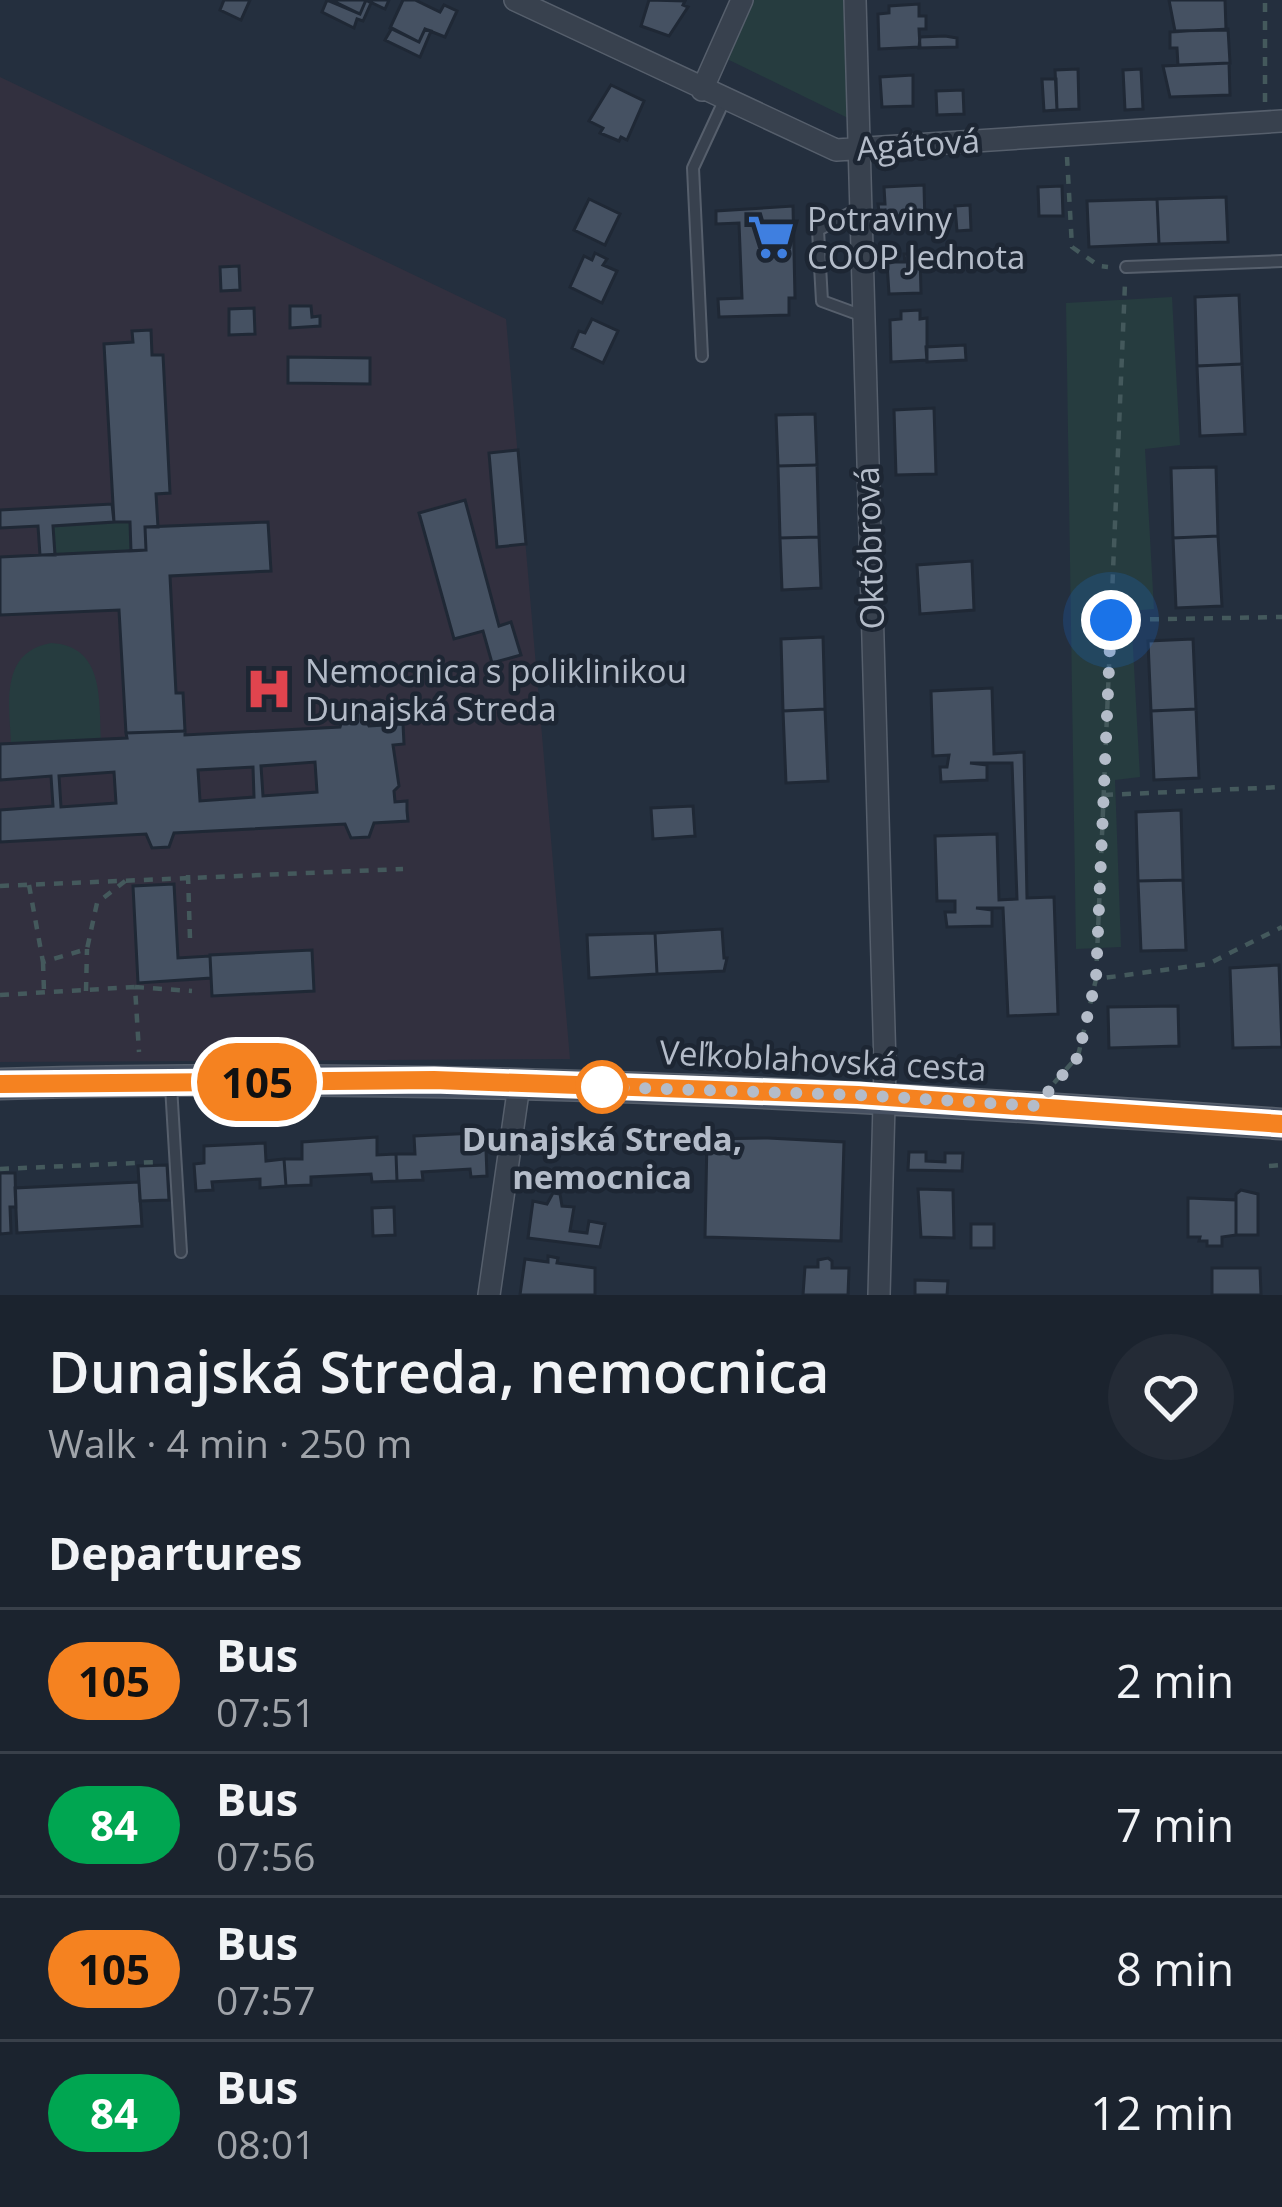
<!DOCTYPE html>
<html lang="en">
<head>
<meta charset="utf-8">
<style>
  body { margin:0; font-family:"Open Sans",sans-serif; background:#242b36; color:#f1f3f6; height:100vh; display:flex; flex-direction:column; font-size:45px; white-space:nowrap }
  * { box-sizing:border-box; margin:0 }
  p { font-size:39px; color:#a0a4aa }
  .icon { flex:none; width:66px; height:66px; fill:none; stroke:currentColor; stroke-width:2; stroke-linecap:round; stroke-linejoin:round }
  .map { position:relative; height:1295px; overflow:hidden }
  .side { display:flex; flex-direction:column; background:#1b232e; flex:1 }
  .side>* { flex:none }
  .badge { padding:0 24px; border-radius:39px; font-size:42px; line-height:78px }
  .you { position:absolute; width:60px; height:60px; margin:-30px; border:9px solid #fff; border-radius:50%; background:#1a73e8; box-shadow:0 0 0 18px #1a73e833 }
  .map>.badge { position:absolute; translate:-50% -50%; box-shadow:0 0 0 6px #fff }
  h2 { padding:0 48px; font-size:45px; line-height:108px }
  .round { display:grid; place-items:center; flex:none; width:126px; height:126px; border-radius:63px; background:#242b36 }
  .head { display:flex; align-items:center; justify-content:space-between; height:204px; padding:0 48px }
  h1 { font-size:57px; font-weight:600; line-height:90px }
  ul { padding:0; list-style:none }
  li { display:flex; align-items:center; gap:36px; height:144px; padding:0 48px; border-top:3px solid #39404a }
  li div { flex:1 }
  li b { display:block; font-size:45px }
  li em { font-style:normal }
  li .badge { min-width:132px; font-weight:700; text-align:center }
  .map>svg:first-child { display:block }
</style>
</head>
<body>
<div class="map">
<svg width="1282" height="1295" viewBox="0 0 1282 1295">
  <rect width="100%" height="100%" fill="#242f3e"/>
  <path fill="#32303f" d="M0,77L506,319L570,1059L0,1062Z"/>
  <path fill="#263c3f" d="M754,0H847L850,119L727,59Z
    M1172,297L1180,445L1145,449L1154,609L1131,611L1140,777L1115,780L1121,947L1076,949L1066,303Z
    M130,522L131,551L55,555L53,526Z
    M51,643C104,646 99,698 101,739L11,743C9,703 0,652 51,643Z"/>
  <path fill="#455162" stroke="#1f2835" stroke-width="3" fill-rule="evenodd" d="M224,0H250L241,20L220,10Z
    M327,0L360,14L366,0L371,3L363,21L357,19L354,28L322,12Z
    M331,0H389L385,9L366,0L360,14Z
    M403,0H415L440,12L444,5L457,11L445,37L425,29L419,42L390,28Z
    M649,0L685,1L683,5L688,7L669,36L641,26Z
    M1169,0H1225L1226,30L1175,31Z
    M919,4V16H926V29H919L920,47L879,49L878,14L889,13V6Z
    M392,28L419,42L425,29L431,31L420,57L385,40Z
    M1228,29L1230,63L1178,65L1177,48H1170V32Z
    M945,36L957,38V47L919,48L920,37Z
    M1229,63L1230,95L1170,97L1163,66Z
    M1078,69L1079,109L1057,110L1055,70Z
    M1141,69L1143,109L1125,110L1123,70Z
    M913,75V106L882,107L880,77Z
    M1042,79H1056L1057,110L1044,111Z
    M611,85L644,101L627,140L621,137L619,141L600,133L603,128L589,121Z
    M963,90L964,114L937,115L936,91Z
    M924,185L925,226L886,227L885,210L879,211L878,204H885L884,187Z
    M1062,186L1063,216H1039L1038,187Z
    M1226,197L1228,242L1159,244L1157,199Z
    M589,199L620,214L605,245L574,230Z
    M1157,199L1159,244L1089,247L1087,201Z
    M970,205L971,230L957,231L955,206Z
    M793,206L795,298H789V315L719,317L718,299L742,298L739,223L716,224V211Z
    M595,253L607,259L603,265L617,271L602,303L570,287L584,256L592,260Z
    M904,254H920L921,293L889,294L887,262H905Z
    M239,266L240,290L221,291L220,267Z
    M1239,295L1242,364L1197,366L1195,297Z
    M290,306H311L312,317L320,316V326L290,328Z
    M254,308L255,334L229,335V309Z
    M920,310V319L927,318V360L891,362L890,320L901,319V311Z
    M592,319L618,331L603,363L572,348L579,331L585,333Z
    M151,330L152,355H163L170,493L156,494L158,527H145L146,550L131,551L130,522H114L104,344L133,342L132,331Z
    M965,345L966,360L927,362L926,347Z
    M288,357L370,358V384L288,383Z
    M1242,364L1245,434L1200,436L1197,366Z
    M934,408L936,474L896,475L894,410Z
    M815,414L817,465L778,466L776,415Z
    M518,450L526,544L497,547L489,453Z
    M817,465L819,537L780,538L778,466Z
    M1216,467L1218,536L1173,538L1171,468Z
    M465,500L499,626L511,622L521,655L492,663L483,631L454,639L419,513Z
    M112,504L114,522L53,526L55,555H40L38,526L0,528V510Z
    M268,522L271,571L170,576L176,693H183L185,731L126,733L119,610L0,615V557L146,550L145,527Z
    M1218,536L1222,606L1176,608L1173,538Z
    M819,537L821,588L782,590L780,538Z
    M972,561L974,610L920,614L917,565Z
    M823,637L825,709L783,711L781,639Z
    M1193,639L1196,709L1151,711L1148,641Z
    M992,688L994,754L1024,752L1027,898L1054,897L1058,1014L1008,1016L1003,908H976L992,910V926L947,927L945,912H955V901H937L935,836L997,834L999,900L1017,899L1012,763H970L987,765V780L941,782L940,767H947L949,755L933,756L931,691Z
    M825,709L828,781L786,783L783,711Z
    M1196,709L1199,778L1154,780L1151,711Z
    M363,712L369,726L403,724L404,744L393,745L399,786L394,791L395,802L407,801V811L408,821L374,823L369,837L351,838L345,824L174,833L169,847L152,848L146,834L0,842V810L53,806L51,776L0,780V744L127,738L126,733L185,731V735L340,727L345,713ZM315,762L317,792L263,796L261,766ZM253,767L254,797L200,801L198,770ZM114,772L116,803L61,807L59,776Z
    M693,806L695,836L653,839L651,808Z
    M1181,810L1183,880L1138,881L1136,812Z
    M1183,880L1186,950L1141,951L1138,881Z
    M174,884L178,958L210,956L211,978L138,983L133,886Z
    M722,929L724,958H727L724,971L657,974L655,933Z
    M655,933L657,974L589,978L587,935Z
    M312,950L314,991L212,996L210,955Z
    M1279,965L1282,1047L1233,1048L1230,968Z
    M1178,1006L1179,1046L1109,1048L1108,1007Z
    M476,1133V1150H486L487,1176L471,1177L470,1169L422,1172L423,1180L397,1181L396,1154H415L414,1136Z
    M377,1137V1155L396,1154L397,1181L372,1182L371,1174L311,1177V1185L286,1186L284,1159H302V1142Z
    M768,1138L844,1142L841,1241L705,1237L707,1139Z
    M265,1143L266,1161L284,1159L286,1186L260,1188V1179L212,1182L213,1190L196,1191L194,1164L204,1163V1146Z
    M909,1152H926V1161L945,1162V1153H963L962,1171L908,1170Z
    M167,1165L169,1200L140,1201L138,1166Z
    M0,1173H15L16,1207H10L11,1233L0,1234Z
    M139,1182L142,1226L17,1233L15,1188Z
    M918,1189L953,1190L954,1238L921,1237Z
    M1241,1190L1258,1194V1235H1236V1194Z
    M553,1193L560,1194L562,1206L574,1207L570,1231L587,1233L589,1221L605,1224L600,1247L528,1238L533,1201L547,1204Z
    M1188,1198L1236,1200V1235L1222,1237V1246H1207V1241H1199L1200,1237H1188Z
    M394,1207L395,1235L373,1236L372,1208Z
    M971,1224H994V1248H971Z
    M548,1256L558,1258L557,1263L595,1268V1295H520L525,1259L548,1262Z
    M828,1258L832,1261V1268H849L848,1295H803L805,1267H818V1260Z
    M1212,1268H1260L1261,1295H1212Z
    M915,1280L948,1281L947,1295H915Z"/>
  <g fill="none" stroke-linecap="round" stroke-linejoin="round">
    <defs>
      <path id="service" d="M860,208L818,230L822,301L863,316
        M1126,267L1282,261
        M702,356L693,168L724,101
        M171,1086L181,1252"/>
      <path id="minor" d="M515,0L836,150L1282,121
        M855,0L885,1066L879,1295
        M702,90L742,0
        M489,1295L519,1085"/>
      <path id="secondary" d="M0,1084C428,1071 855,1094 1282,1124"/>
    </defs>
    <use href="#service" stroke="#565f6c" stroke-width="14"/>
    <use href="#minor" stroke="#565f6c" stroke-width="24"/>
    <use href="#secondary" stroke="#565f6c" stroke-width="33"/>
    <path stroke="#44595c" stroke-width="4.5" stroke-dasharray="9 9" stroke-linecap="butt" d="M1265,102V0
      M1067,157L1072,247L1099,266L1108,267
      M1114,620L1282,617
      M1104,795L1282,787
      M188,875L190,939
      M29,885L43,962L87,949L97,903L129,878
      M0,886L403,869
      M43,962L44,992
      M1096,979L1125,283
      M135,987L192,991
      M86,991L87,949
      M0,995L135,987L139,1052
      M1054,1083L1078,1056L1096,979L1208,964L1282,927
      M1269,1166L1282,1165
      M0,1169L157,1162"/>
    <use href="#service" stroke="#38414e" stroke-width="10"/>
    <use href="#minor" stroke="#38414e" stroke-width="21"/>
    <use href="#secondary" stroke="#465061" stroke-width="30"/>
  </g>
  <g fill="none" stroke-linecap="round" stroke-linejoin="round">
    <defs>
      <path id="line" d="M0,1084L434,1080L858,1095L1282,1124"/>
    </defs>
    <use href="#line" stroke="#fff" stroke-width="27"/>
    <use href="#line" stroke="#f58220" stroke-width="18"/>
    <path stroke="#b4bcc9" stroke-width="12" stroke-dasharray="0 21.6" d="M602,1087L858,1095L1036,1106L1078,1057L1096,979L1111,620"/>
  </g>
  <defs>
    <symbol id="supermarket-bare" viewBox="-9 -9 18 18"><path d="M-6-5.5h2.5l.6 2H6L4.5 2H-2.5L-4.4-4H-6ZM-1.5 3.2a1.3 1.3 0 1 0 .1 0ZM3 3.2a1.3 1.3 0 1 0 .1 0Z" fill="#3f7fe0" stroke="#1d2633" stroke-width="2.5" paint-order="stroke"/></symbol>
    <symbol id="hospital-bare" viewBox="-9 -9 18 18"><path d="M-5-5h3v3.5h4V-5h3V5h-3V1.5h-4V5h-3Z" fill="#e0444e" stroke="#1d2633" stroke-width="2.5" paint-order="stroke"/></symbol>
  </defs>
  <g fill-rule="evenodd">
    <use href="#supermarket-bare" x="738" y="204" width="66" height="66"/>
    <use href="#hospital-bare" x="236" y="656" width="66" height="66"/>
  </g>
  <circle fill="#fff" stroke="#f58220" stroke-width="6" cx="602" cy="1087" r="24"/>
  <g text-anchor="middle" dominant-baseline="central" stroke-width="9" stroke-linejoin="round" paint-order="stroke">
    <g font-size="33" fill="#b4bcc9" stroke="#1d2633">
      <text transform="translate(918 144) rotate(-4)">Agátová</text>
      <text transform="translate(869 548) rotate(-92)">Októbrová</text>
      <text transform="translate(823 1060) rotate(3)">Veľkoblahovská cesta</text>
    </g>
    <g font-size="33" fill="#b4bcc9" stroke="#1d2633" text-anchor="start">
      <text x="807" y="218">Potraviny<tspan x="807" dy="38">COOP Jednota</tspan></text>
      <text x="305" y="670">Nemocnica s poliklinikou<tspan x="305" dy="38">Dunajská Streda</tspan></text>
    </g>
    <g font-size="33" font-weight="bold" fill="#b4bcc9" stroke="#1d2633">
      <text x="602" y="1138">Dunajská Streda,<tspan x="602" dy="38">nemocnica</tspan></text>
    </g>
  </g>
</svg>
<div class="you" style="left:1111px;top:620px"></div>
<b class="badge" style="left:257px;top:1082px;background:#f58220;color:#111">105</b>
</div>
<section class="side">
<div class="head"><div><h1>Dunajská Streda, nemocnica</h1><p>Walk · 4 min · 250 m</p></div><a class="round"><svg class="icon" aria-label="heart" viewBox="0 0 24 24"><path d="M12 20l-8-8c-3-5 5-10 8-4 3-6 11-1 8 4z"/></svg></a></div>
<h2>Departures</h2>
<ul>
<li><span class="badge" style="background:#f58220;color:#111">105</span><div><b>Bus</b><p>07:51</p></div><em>2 min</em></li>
<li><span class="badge" style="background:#00a651;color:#fff">84</span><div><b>Bus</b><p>07:56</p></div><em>7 min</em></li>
<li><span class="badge" style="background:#f58220;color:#111">105</span><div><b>Bus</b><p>07:57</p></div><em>8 min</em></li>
<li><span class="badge" style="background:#00a651;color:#fff">84</span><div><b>Bus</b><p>08:01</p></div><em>12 min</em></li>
</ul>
</section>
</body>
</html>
